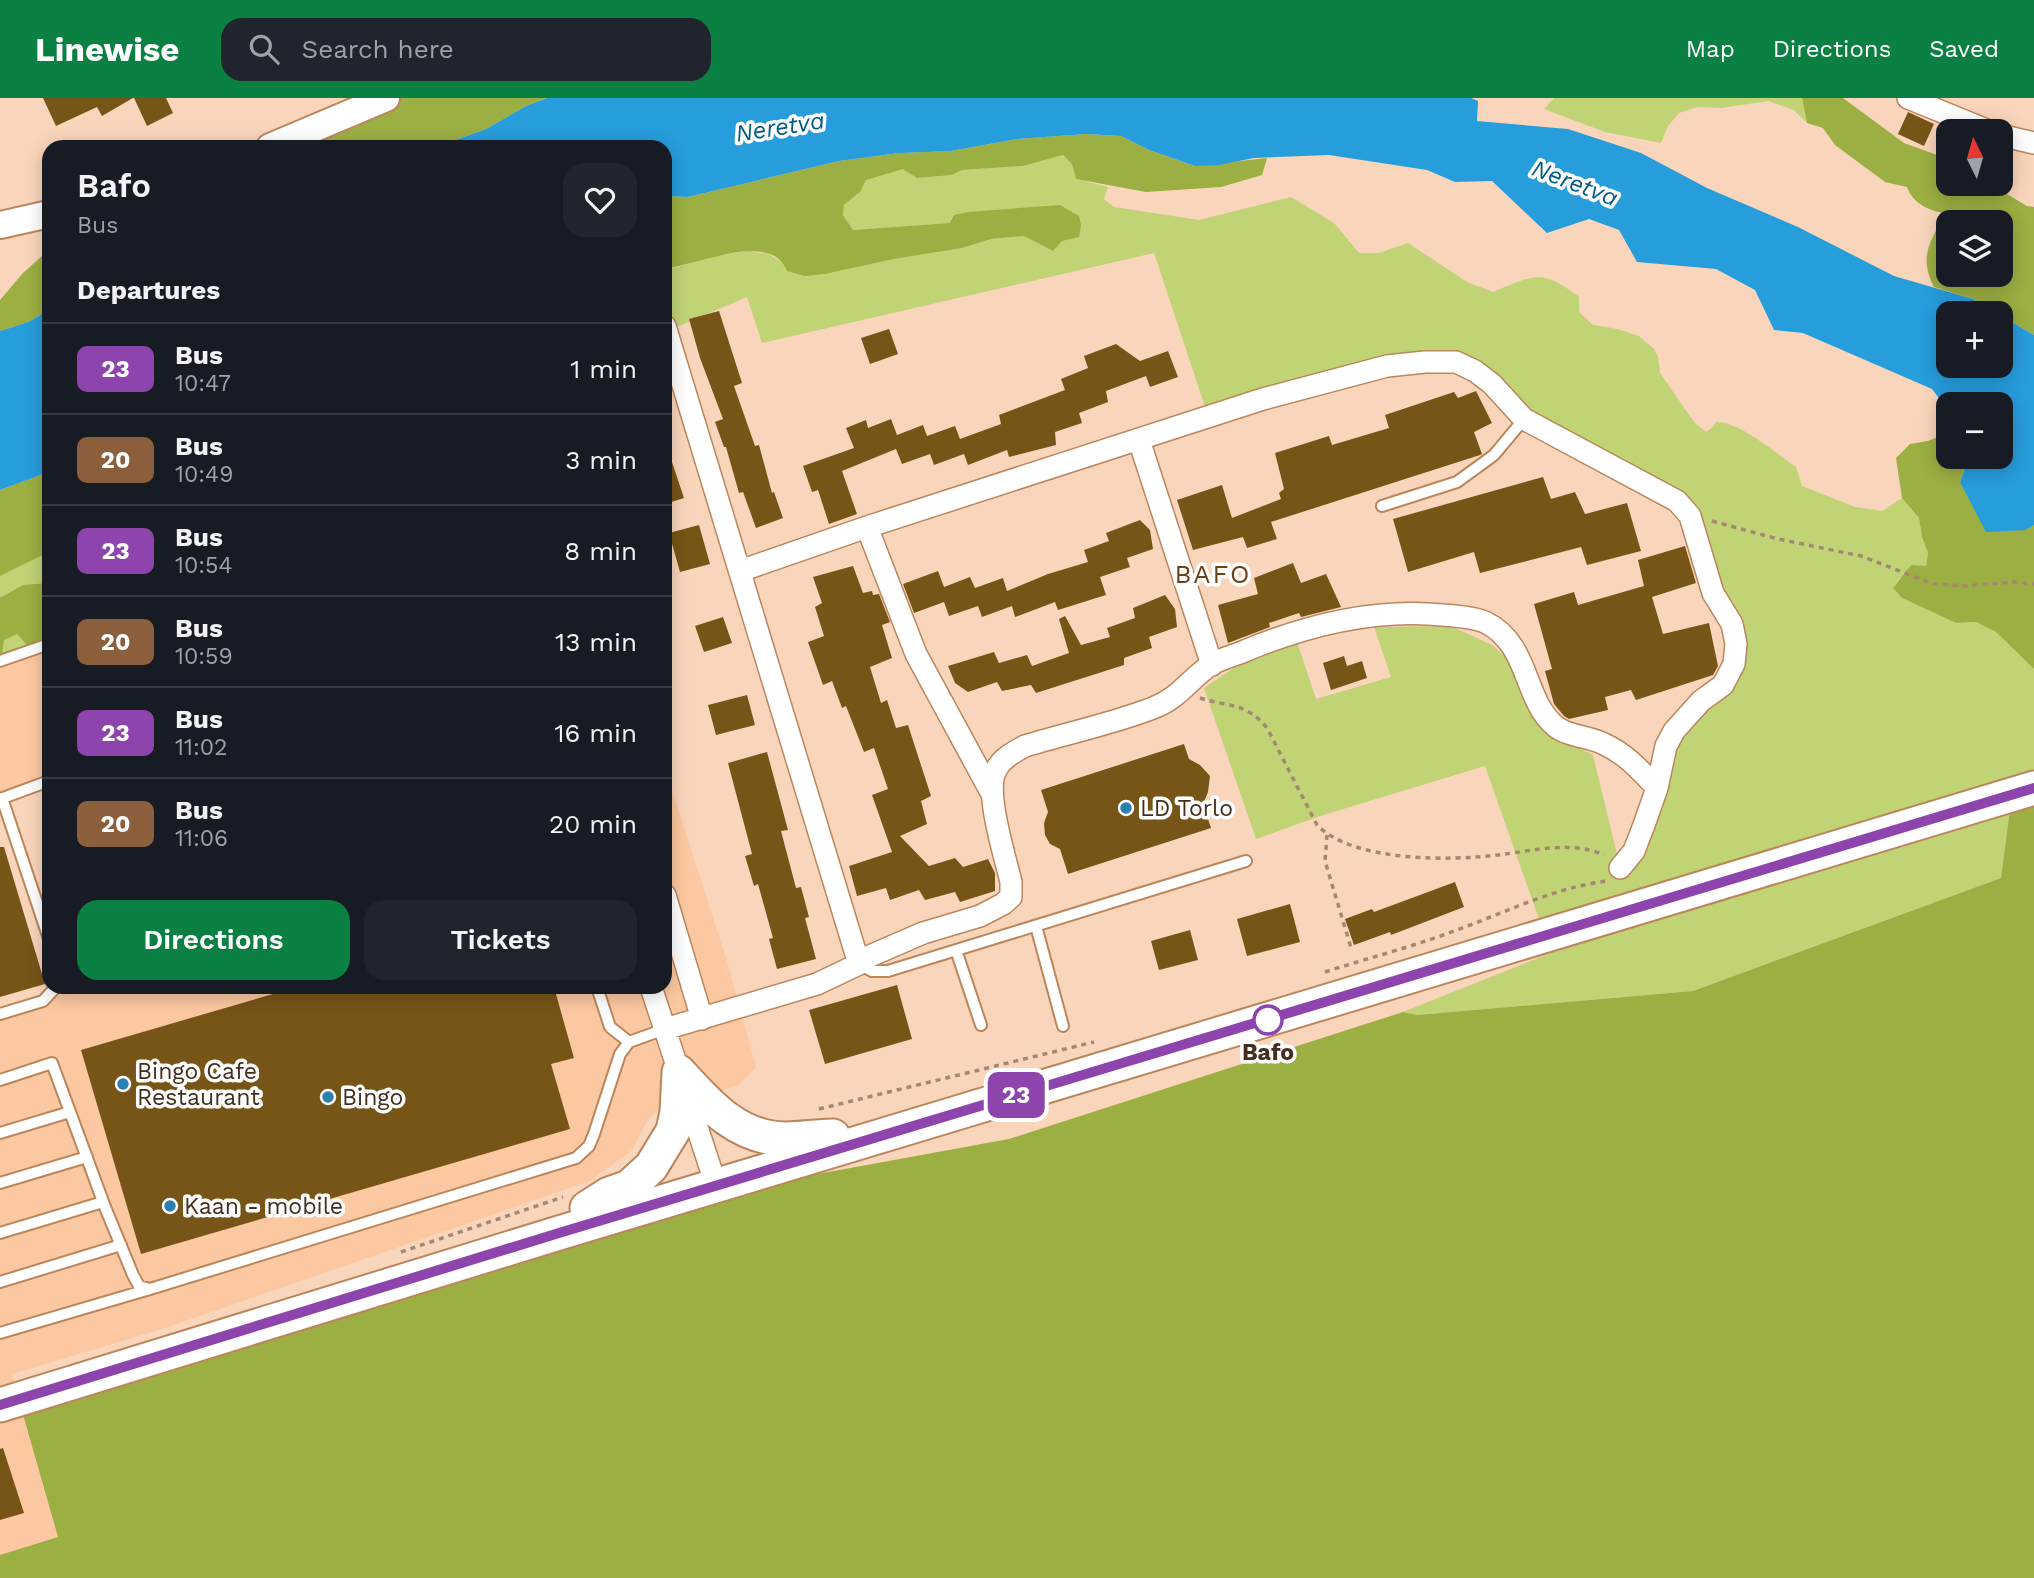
<!DOCTYPE html>
<html lang="en">
<head>
<meta charset="utf-8">
<style>
  body { margin:0; font-family:"Work Sans",sans-serif; background:#20242c; color:#f1f3f6; height:100vh; display:flex; flex-direction:column; font-size:26px; white-space:nowrap }
  * { box-sizing:border-box; margin:0 }
  p { font-size:23px; color:#9ea1a6 }
  .icon { flex:none; width:38px; height:38px; fill:none; stroke:currentColor; stroke-width:2; stroke-linecap:round; stroke-linejoin:round }
  .map { position:relative; flex:1; overflow:hidden }
  .panel { position:absolute; left:42px; top:42px; width:630px; height:854px; display:flex; flex-direction:column; background:#171b24; border-radius:21px; box-shadow:0 4px 18px #0003 }
  .panel>* { flex:none }
  .badge { padding:0 14px; border-radius:10px; font-size:24px; line-height:46px }
  .needle { width:46px; rotate:355deg }
  .controls { position:absolute; left:1936px; top:21px; display:grid; gap:14px }
  .controls a { display:grid; place-items:center; width:77px; height:77px; border-radius:14px; background:#171b24; box-shadow:0 4px 18px #0003; font-size:35px }
  .map>.badge { position:absolute; translate:-50% -50%; box-shadow:0 0 0 4px #fff }
  h2 { padding:0 35px; font-size:26px; line-height:63px }
  .round { display:grid; place-items:center; flex:none; width:74px; height:74px; border-radius:21px; background:#20242c }
  .overview { display:flex; align-items:center; justify-content:space-between; height:119px; padding:0 35px }
  h1 { font-size:33px; font-weight:600; line-height:52px }
  .button { display:flex; gap:14px; margin-top:auto; padding:14px 35px }
  .button a { flex:1; height:80px; border-radius:21px; background:#0b8043; color:#fff; font-size:28px; font-weight:600; line-height:80px; text-align:center }
  .button a+a { background:#20242c; color:#f1f3f6 }
  ul { padding:0; list-style:none }
  li { display:flex; align-items:center; gap:21px; height:91px; padding:0 35px; border-top:2px solid #363941 }
  li div { flex:1 }
  li b { display:block; font-size:26px }
  li em { font-style:normal }
  li .badge { min-width:77px; font-weight:700; text-align:center }
  header { display:flex; align-items:center; gap:42px; box-sizing:border-box; height:98px; padding:0 35px; background:#0b8043; color:#fff }
  header strong { font-size:33px }
  nav { display:flex; gap:38px; margin-inline-start:auto; font-size:24px }
  .search { width:490px; height:63px; background:#20242c; display:flex; align-items:center; gap:18px; box-sizing:border-box; padding:0 24px; border-radius:21px; color:#9ea1a6; font-size:26px }
  .map>svg:first-child { display:block }
</style>
</head>
<body>
<header>
<strong>Linewise</strong>
<div class="search"><svg class="icon" aria-label="search" viewBox="0 0 24 24"><circle cx="10" cy="10" r="6"/><path d="M15 15l6 6"/></svg>Search here</div>
<nav><a>Map</a><a>Directions</a><a>Saved</a></nav>
</header>
<div class="map">
<svg width="2034" height="1480" viewBox="0 0 2034 1480">
  <rect width="100%" height="100%" fill="#f9d5bb"/>
  <path fill="#fcc8a1" d="M49,546V686L0,701V562Z
    M665,670L727,863L756,969L738,988L665,1007L649,1020L631,1053L590,1083L159,1232L12,1276L58,1439L0,1457V916L43,903L56,889H665Z"/>
  <path fill="#c0d375" d="M1554,0H1802L1807,25L1794,12L1768,3L1721,10L1697,9L1679,15L1668,28L1661,45L1605,34L1544,11Z
    M1063,57L1072,66L1076,81L1108,89L1104,101L1114,109L1199,122L1291,99L1334,125L1359,155H1378L1408,145L1467,184L1493,194C1533,178 1541,169 1579,199V214L1593,227L1618,231L1639,238L1654,251L1658,259L1660,275L1694,324L1706,334L1713,329L1716,324C1739,323 1777,356 1796,369L1802,388L1855,409L1882,413L1902,400L1919,420L1922,439L1928,455L1926,468L1900,480L1893,490L1902,500L1956,525L1976,524L1996,534L2034,571V705L2010,711L2001,780L1693,893L1417,917L1403,914L1551,855L1485,668L1320,718L1256,741L1204,590L1240,566L1297,544L1316,601L1391,579L1374,529L1451,528L1492,547L1516,568L1530,608L1544,632L1593,657L1620,769L1666,648L1734,566L1690,418L1545,334L1492,286L1425,264L1208,318L1154,155L762,245L747,199L665,234V170L678,169L708,159L749,153L769,156L784,166L825,176L894,161L962,150L991,141L1024,138L1053,153L1062,143L1079,138L993,113L968,114L950,125L853,132L843,117L844,107L860,94L866,82L903,70L917,80L952,77L962,72L1023,68Z
    M49,454V546L0,563V478Z"/>
  <path fill="#9caf42" fill-rule="evenodd" d="M386,0H547L526,8L486,31L436,49H308L314,32Z
    M1802,0H1843L1904,45L1948,61V86H1990L2027,108L2034,109V237L1973,201L1934,189C1918,157 1931,144 1945,115C1928,113 1913,105 1907,89L1885,84L1835,47L1823,30L1807,25ZM1948,124H2000V177H1948Z
    M1086,36L1121,38L1149,52L1195,68L1267,60L1262,77L1221,89L1146,94L1076,81L1072,66L1063,57L1023,68L962,72L952,77L917,80L903,71L866,82L860,94L844,107L843,117L853,132L950,125L954,117L968,114L1060,107L1079,118L1081,127L1079,139L1062,143L1053,153L1024,138L991,141L962,150L894,161L825,176L805,178L787,173C771,131 694,169 665,170V98L688,99L839,63L900,55L951,53L1017,41Z
    M42,158H49V212L28,224L0,233V202L23,175Z
    M1948,335V359H1969L1960,384L2026,432L2034,427V571L1996,534L1976,524L1956,525L1902,500L1893,490L1911,467L1926,468L1928,455L1922,439L1919,420L1902,400L1896,360L1910,346L1928,343Z
    M49,374V454L0,478V392Z
    M49,485V538L27,547L17,536L4,542L2,555H0V500L23,487Z
    M2034,705V1480H0V1457L58,1439L22,1313L812,1077L1009,1041L1403,914L1417,917L1693,893L2001,780L2010,711Z"/>
  <path fill="#279ddc" d="M547,0H1471L1478,3L1477,23L1568,31L1641,55L1707,90L1798,129L1894,178L1973,201L1997,215H1948V268H2000V217L2034,237V427L2026,432L1986,434L1960,384L1969,359H2000V306H1948V312L1932,291L1803,235L1774,232L1755,192L1716,171L1637,164L1619,132L1589,121L1547,135L1492,83L1455,84L1427,72L1329,57L1254,60L1219,67L1195,68L1149,52L1121,38L1086,36L1017,41L951,53L900,55L839,63L688,99L665,98V49H436L486,31L526,8Z
    M49,212V374L0,392V233L28,224Z"/>
  <path fill="#775517" d="M43,0H133L102,18L97,9L56,28Z
    M134,0H166L173,15L147,28Z
    M1908,14L1934,26L1924,48L1898,36Z
    M719,213L742,285L734,288L755,348L759,347L772,395L774,394L783,420L756,430L743,394L739,395L726,349H724L715,324L723,321L700,260L689,221Z
    M889,231L898,256L870,266L861,240Z
    M1116,246L1140,263L1168,253L1178,279L1150,289L1146,278L1106,293L1108,304L1079,315L1082,325L1055,334L1056,347L1009,359L1007,352L968,367L964,356L934,367L930,356L902,366L896,351L842,373L857,416L829,426L818,392L812,394L803,368L854,350L846,330L866,322L868,330L891,321L897,337L923,327L927,338L955,328L960,341L1001,326L999,317L1065,292L1061,281L1088,270L1084,258Z
    M1476,293L1492,325L1474,334L1482,356L1480,357L1271,424L1277,441L1247,450L1243,439L1193,452L1177,402L1222,387L1232,420L1281,401L1279,395L1284,391L1275,355L1329,338L1332,347L1389,330L1385,317L1454,294L1458,300Z
    M665,352H668L684,400L665,406Z
    M1543,379L1551,401L1575,394L1585,416L1627,405L1641,453L1587,467L1581,449L1480,475L1474,454L1408,474L1393,421Z
    M1140,422L1150,432L1153,451L1127,460L1130,469L1100,479L1106,497L1058,512L1055,504L1015,519L1012,508L982,519L978,508L949,518L944,504L914,515L903,486L938,473L944,489L970,479L975,490L1003,480L1007,493L1048,476L1088,464L1084,452L1109,443L1106,435Z
    M699,427L710,466L680,474L669,435Z
    M1685,448L1696,485L1652,499L1663,536L1709,525L1718,568L1713,577L1636,602L1631,592L1605,599L1608,612L1569,621L1564,618L1554,606L1545,573L1552,571L1534,506L1574,494L1578,507L1644,488L1638,462Z
    M1293,465L1301,485L1326,476L1341,509L1301,519L1299,515L1269,525L1270,529L1228,545L1218,507L1258,496L1254,480Z
    M853,468L863,495L872,493L873,497L879,496L890,524L882,527L892,560L870,569L881,605L887,602L896,630L908,627L931,698L921,703L927,726L900,738L929,768L955,760L963,769L988,761L995,775V793L960,804L955,794L925,802L919,792L890,802L886,790L857,798L849,768L892,754L872,697L888,691L874,650L864,654L846,608L842,610L832,583L823,587L808,544L824,538L815,509L822,505L813,479Z
    M1165,497L1175,511L1177,529L1149,539L1152,550L1124,560V567L1036,595L1031,587L1002,593L997,584L968,594L955,585L948,568L994,554L999,565L1027,557L1032,568L1069,555L1059,521L1065,518L1081,547L1110,539L1107,530L1135,520L1133,510Z
    M723,519L732,545L704,554L695,528Z
    M1344,558L1347,568L1362,563L1367,580L1331,592L1323,565Z
    M747,597L755,627L716,637L708,607Z
    M1184,646L1189,661L1200,667L1210,678L1208,694L1203,706L1211,730L1068,776L1060,751L1050,746L1045,737L1044,725L1048,714L1041,692Z
    M767,654L788,732L781,733L796,790L801,789L809,819L805,820L816,861L777,871L769,841L773,840L758,786L754,788L745,758L752,756L728,665Z
    M0,749H4L45,886L0,899Z
    M1455,784L1464,809L1391,837L1390,834L1354,847L1345,821L1372,811L1374,814Z
    M1290,806L1300,844L1247,858L1237,821Z
    M1190,832L1198,862L1159,872L1151,843Z
    M897,887L912,941L825,966L809,912Z
    M297,889H554L574,960L551,966L570,1031L141,1156L81,952Z
    M3,1350L24,1415L0,1422V1351Z"/>
  <g fill="none" stroke-linecap="round" stroke-linejoin="round">
    <defs>
      <path id="service" d="M1382,408L1457,384L1494,357L1524,321
        M0,563L49,546
        M2,700L49,841
        M0,701L49,683
        M1036,828L1063,928
        M956,852L981,927
        M859,866L872,873H888L1246,763
        M597,889L610,929L629,944
        M0,916L43,903L56,889
        M0,982L52,965L105,1109L133,1177L139,1188L150,1191L576,1060L589,1048L594,1036L620,956L629,944L665,931
        M0,1035L70,1014
        M0,1085L87,1059
        M0,1135L103,1104
        M0,1184L121,1147
        M0,1235L150,1191"/>
      <path id="minor" d="M1908,0L1989,33
        M2000,37L2034,45
        M665,228L859,866
        M1139,342L1212,567
        M867,429L916,556L992,696
        M740,473L867,429L1263,301L1387,268L1425,264H1456L1475,273L1492,286L1524,321L1677,403L1690,418L1713,495L1732,526L1736,546L1734,566L1723,587L1701,603L1674,633L1666,648L1657,690L1644,727L1634,753L1620,770
        M665,797L702,921
        M651,889L716,1087
        M665,931L817,886L859,866L870,858L923,835L980,818L1003,806L1011,799V784C1005,758 984,693 996,672C1002,660 1014,654 1025,648C1067,635 1112,626 1153,610C1181,599 1190,580 1212,566C1223,560 1236,557 1247,552C1310,526 1375,510 1443,517C1456,518 1473,519 1485,524C1530,546 1523,601 1555,628C1568,639 1589,638 1604,646C1626,656 1641,673 1657,690"/>
      <path id="tertiary" d="M270,49L386,0
        M0,127L49,116"/>
      <path id="primary" d="M679,974C709,1007 737,1040 785,1041C801,1041 817,1038 833,1038
        M587,1110L609,1096L629,1089L651,1069L673,1033L677,1014L679,974
        M0,1307L559,1135L2034,690"/>
    </defs>
    <use href="#service" stroke="#bc865c" stroke-width="14"/>
    <use href="#minor" stroke="#bc865c" stroke-width="24"/>
    <use href="#tertiary" stroke="#bc865c" stroke-width="30"/>
    <use href="#primary" stroke="#bc865c" stroke-width="37"/>
    <path stroke="#a58872" stroke-width="3.5" stroke-dasharray="5 5" stroke-linecap="butt" d="M1712,423L1778,441L1861,458L1933,486L1965,488L2014,484L2034,486
      M1200,600C1228,609 1246,604 1267,630L1317,727C1353,764 1449,763 1498,757C1532,753 1571,742 1604,757
      M1327,737L1325,763L1352,853
      M1325,874C1368,860 1412,849 1454,833C1505,815 1552,790 1607,783
      M819,1011L1094,944
      M401,1154L563,1099"/>
    <use href="#service" stroke="#fff" stroke-width="10"/>
    <use href="#minor" stroke="#fff" stroke-width="21"/>
    <use href="#tertiary" stroke="#fff" stroke-width="26"/>
    <use href="#primary" stroke="#fff" stroke-width="33"/>
  </g>
  <g fill="none" stroke-linecap="round" stroke-linejoin="round">
    <defs>
      <path id="line" d="M0,1307L559,1135L2034,690"/>
    </defs>
    <use href="#line" stroke="#fff" stroke-width="16"/>
    <use href="#line" stroke="#8e44ad" stroke-width="10"/>
  </g>
  <g fill="#2c80b0" stroke="#fefefe" stroke-width="2.5">
    <circle cx="1126" cy="710" r="7"/>
    <circle cx="123" cy="986" r="7"/>
    <circle cx="328" cy="999" r="7"/>
    <circle cx="170" cy="1108" r="7"/>
  </g>
  <circle fill="#fff" stroke="#8e44ad" stroke-width="3.5" cx="1268" cy="922" r="14"/>
  <g text-anchor="middle" dominant-baseline="central" stroke-width="7" stroke-linejoin="round" paint-order="stroke">
    <g font-size="23" fill="#452e1d" stroke="#fefefe" text-anchor="start">
      <text x="1140" y="710">LD Torlo</text>
      <text x="137" y="973">Bingo Cafe<tspan x="137" dy="26">Restaurant</tspan></text>
      <text x="342" y="999">Bingo</text>
      <text x="184" y="1108">Kaan - mobile</text>
    </g>
    <g font-size="23" font-weight="bold" fill="#452e1d" stroke="#fefefe">
      <text x="1268" y="954">Bafo</text>
    </g>
    <g font-size="24" font-style="italic" fill="#025c86" stroke="#fefefe">
      <text transform="translate(780 29) rotate(-9)">Neretva</text>
      <text transform="translate(1575 85) rotate(21)">Neretva</text>
    </g>
    <g font-size="26" letter-spacing="2" fill="#6f3e12" stroke="#fefefe">
      <text x="1213" y="476">BAFO</text>
    </g>
  </g>
</svg>
<div class="controls">
<a><svg class="needle" viewBox="-14 -14 28 28"><path d="M0-13l5 13h-10z" fill="#e53935"/><path d="M0 13l5-13h-10z" fill="#9ea1a6"/></svg></a>
<a><svg class="icon" aria-label="layers" viewBox="0 0 24 24"><path d="M12 4l9 5-9 5-9-5zM3 14l9 5 9-5"/></svg></a>
<a>+</a>
<a>−</a>
</div>
<b class="badge" style="left:1016px;top:997px;background:#8e44ad;color:#fff">23</b>
<section class="panel">
<div class="overview"><div><h1>Bafo</h1><p>Bus</p></div><a class="round"><svg class="icon" aria-label="heart" viewBox="0 0 24 24"><path d="M12 20l-8-8c-3-5 5-10 8-4 3-6 11-1 8 4z"/></svg></a></div>
<h2>Departures</h2>
<ul>
<li><span class="badge" style="background:#8e44ad;color:#fff">23</span><div><b>Bus</b><p>10:47</p></div><em>1 min</em></li>
<li><span class="badge" style="background:#8b5e3c;color:#fff">20</span><div><b>Bus</b><p>10:49</p></div><em>3 min</em></li>
<li><span class="badge" style="background:#8e44ad;color:#fff">23</span><div><b>Bus</b><p>10:54</p></div><em>8 min</em></li>
<li><span class="badge" style="background:#8b5e3c;color:#fff">20</span><div><b>Bus</b><p>10:59</p></div><em>13 min</em></li>
<li><span class="badge" style="background:#8e44ad;color:#fff">23</span><div><b>Bus</b><p>11:02</p></div><em>16 min</em></li>
<li><span class="badge" style="background:#8b5e3c;color:#fff">20</span><div><b>Bus</b><p>11:06</p></div><em>20 min</em></li>
</ul>
<div class="button"><a>Directions</a><a>Tickets</a></div>
</section>
</div>
</body>
</html>
